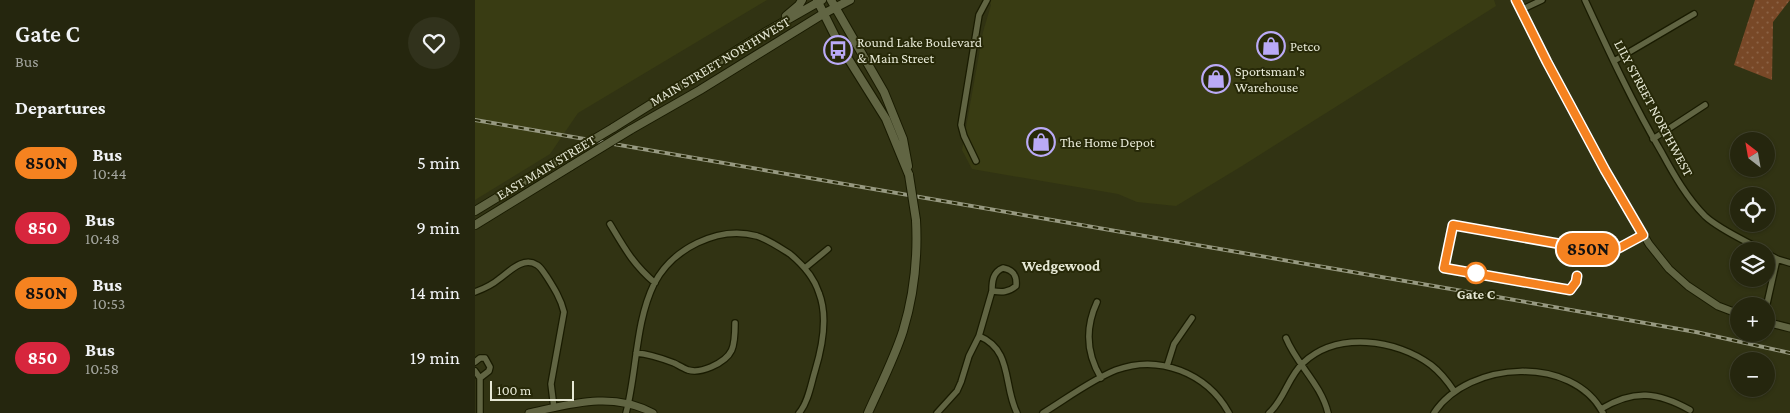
<!DOCTYPE html>
<html lang="en">
<head>
<meta charset="utf-8">
<style>
  body { margin:0; font-family:"Crimson Pro",serif; background:#31321c; color:#f1f3f6; height:100vh; display:flex; flex-direction:column; font-size:19px; white-space:nowrap }
  * { box-sizing:border-box; margin:0 }
  p { font-size:16px; color:#a3a59e }
  .icon { flex:none; width:28px; height:28px; fill:none; stroke:currentColor; stroke-width:2; stroke-linecap:round; stroke-linejoin:round }
  .map { position:relative; flex:1; overflow:hidden }
  .details { display:flex; flex-direction:column; background:#25260e; width:475px }
  .details>* { flex:none }
  .badge { padding:0 10px; border-radius:16px; font-size:18px; line-height:32px }
  .needle { width:32px; rotate:329deg }
  .tools { position:absolute; left:1255px; top:132px; display:grid; gap:10px }
  .tools a { display:grid; place-items:center; width:45px; height:45px; border-radius:50%; background:#25260e; box-shadow:0 1px 4px #0004,0 0 0 1px #42432e; font-size:25px }
  .scale { position:absolute; left:15px; bottom:12px; width:84px; box-sizing:border-box; padding-left:5px; border:2px solid #e6e8d5; border-top:0; font-size:14px; line-height:18px; white-space:nowrap; color:#e6e8d5; -webkit-text-stroke:4px #272908; paint-order:stroke }
  .map>.badge { position:absolute; translate:-50% -50%; box-shadow:0 0 0 2px #fff }
  h2 { padding:0 15px; font-size:19px; line-height:45px }
  .round { display:grid; place-items:center; flex:none; width:52px; height:52px; border-radius:26px; background:#31321c }
  .summary { display:flex; align-items:center; justify-content:space-between; height:85px; padding:0 15px }
  h1 { font-size:24px; font-weight:600; line-height:38px }
  ul { padding:0; list-style:none }
  li { display:flex; align-items:center; gap:15px; height:65px; padding:0 15px }
  li div { flex:1 }
  li b { display:block; font-size:19px }
  li em { font-style:normal }
  li .badge { min-width:55px; font-weight:700; text-align:center }
  main { display:flex; flex:1; min-height:0 }
  .map>svg:first-child { display:block }
</style>
</head>
<body>
<main>
<section class="details">
<div class="summary"><div><h1>Gate C</h1><p>Bus</p></div><a class="round"><svg class="icon" aria-label="heart" viewBox="0 0 24 24"><path d="M12 20l-8-8c-3-5 5-10 8-4 3-6 11-1 8 4z"/></svg></a></div>
<h2>Departures</h2>
<ul>
<li><span class="badge" style="background:#f58220;color:#111">850N</span><div><b>Bus</b><p>10:44</p></div><em>5 min</em></li>
<li><span class="badge" style="background:#d7263d;color:#fff">850</span><div><b>Bus</b><p>10:48</p></div><em>9 min</em></li>
<li><span class="badge" style="background:#f58220;color:#111">850N</span><div><b>Bus</b><p>10:53</p></div><em>14 min</em></li>
<li><span class="badge" style="background:#d7263d;color:#fff">850</span><div><b>Bus</b><p>10:58</p></div><em>19 min</em></li>
</ul>
</section>
<div class="map">
<svg width="1315" height="413" viewBox="0 0 1315 413">
  <defs>
    <pattern id="park-dots" width="8" height="8" patternUnits="userSpaceOnUse" patternTransform="scale(1.25)"><rect width="8" height="8" fill="#784827"/><path d="M2 2h.1M6 6h.1" fill="none" stroke="#8b6245" stroke-width="1.8" stroke-linecap="round"/></pattern>
  </defs>
  <rect width="100%" height="100%" fill="#313313"/>
  <path fill="#393c13" d="M0,0H292L103,113L75,154L0,200Z
    M514,0H1019L1021,6L767,166L701,206L662,202L643,194L497,169L487,150L508,32L516,5Z"/>
  <path fill="url(#park-dots)" d="M1280,0H1315L1298,22L1297,80L1259,65Z"/>
  <g fill="none" stroke-linecap="round" stroke-linejoin="round">
    <defs>
      <path id="minor" d="M1110,0C1134,52 1158,104 1187,153C1199,175 1212,198 1230,216C1245,230 1271,241 1289,251
        M1046,10L1067,0
        M1139,61L1219,14
        M1178,139L1230,105
        M501,161L489,136L486,125L504,15L512,0
        M135,224C150,249 158,264 180,283
        M1291,253L1302,259L1315,263
        M330,268L353,249
        M528,268C539,270 542,276 541,286C533,293 526,292 517,291C517,281 518,272 528,268Z
        M0,292C8,289 17,285 24,279C34,272 48,256 62,265C66,267 69,273 72,277C79,288 86,299 89,312L76,384L79,408
        M622,302C610,328 611,353 626,378
        M1291,308L1302,259
        M504,336C538,350 528,386 542,413
        M811,338C822,365 846,384 853,413
        M161,353C174,354 186,358 199,363C203,365 208,368 213,370C220,372 229,370 236,367C259,357 260,347 260,323
        M0,362L5,358H10L15,367L14,371L5,378L0,371
        M692,366L699,344L717,318
        M1126,409C1159,389 1183,392 1215,410
        M5,413V378
        M151,413C162,372 160,323 179,284C197,249 243,225 282,236C294,240 304,247 315,254C327,264 339,277 344,293C353,316 347,348 340,371C336,384 333,403 324,413
        M462,413L482,391L486,382L494,356L504,336L517,291
        M568,413C591,399 616,380 641,370C684,354 732,373 754,413
        M794,413C809,400 813,377 828,363C862,331 921,339 956,365C965,372 973,382 979,391
        M959,413C994,360 1098,355 1128,413"/>
      <path id="tertiary" d="M1041,0L1072,62L1130,170L1174,244L1194,269L1213,286L1243,306L1264,314
        M1291,322L1315,328
        M54,413C96,404 137,391 178,413"/>
      <path id="secondary" d="M342,0L364,44L411,119L434,175
        M356,0L409,92L428,139L433,166
        M311,16L324,5L327,0
        M138,128L291,32L347,0
        M155,130L225,90L348,14L375,0
        M0,211L79,163
        M0,225L96,166
        M393,413C405,386 419,359 428,331C439,295 443,258 441,220"/>
    </defs>
    <use href="#minor" stroke="#191b00" stroke-width="8"/>
    <use href="#tertiary" stroke="#191b00" stroke-width="9"/>
    <use href="#secondary" stroke="#191b00" stroke-width="10"/>
    <use href="#minor" stroke="#616543" stroke-width="5.5"/>
    <use href="#tertiary" stroke="#616543" stroke-width="7"/>
    <use href="#secondary" stroke="#616543" stroke-width="8"/>
    <defs>
      <path id="rail" d="M0,120L1028,298L1221,332L1315,353"/>
    </defs>
    <use href="#rail" stroke="#979981" stroke-width="4"/>
    <use href="#rail" stroke="#272908" stroke-width="2" stroke-dasharray="5.5" stroke-linecap="butt"/>
    <defs>
      <path id="secondary-bridge" d="M79,163L138,128
        M96,166L155,130
        M434,175L441,220"/>
    </defs>
    <use href="#secondary-bridge" stroke="#191b00" stroke-width="10" stroke-linecap="butt"/>
    <use href="#secondary-bridge" stroke="#616543" stroke-width="8"/>
  </g>
  <g fill="none" stroke-linecap="round" stroke-linejoin="round">
    <defs>
      <path id="line" d="M1041,0L1072,62L1130,170L1168,235L1144,248L1132,250L1108,248L978,225L969,268L1095,290L1101,282L1102,276"/>
    </defs>
    <use href="#line" stroke="#fff" stroke-width="11"/>
    <use href="#line" stroke="#f58220" stroke-width="8"/>
  </g>
  <defs>
    <symbol id="shop-ring" viewBox="-11 -11 22 22"><circle r="9.5" fill="#272908" stroke="#baaaf6" stroke-width="1.5"/><path d="M-5-2.5h2.3a2.7 3.5 0 0 1 5.4 0H5L5.5 6h-11ZM-1.5-2.5h3a1.5 2.3 0 0 0-3 0Z" fill="#baaaf6"/></symbol>
    <symbol id="bus-ring" viewBox="-11 -11 22 22"><circle r="9.5" fill="#272908" stroke="#baaaf6" stroke-width="1.5"/><path d="M-5-6H5V4H4V6H2V4H-2V6H-4V4H-5ZM-3.5-4V0h7V-4ZM-3.5 1.2v1.5H-2V1.2ZM2 1.2v1.5H3.5V1.2Z" fill="#baaaf6"/></symbol>
  </defs>
  <g fill-rule="evenodd">
    <use href="#shop-ring" x="780" y="30" width="32" height="32"/>
    <use href="#bus-ring" x="347" y="34" width="32" height="32"/>
    <use href="#shop-ring" x="725" y="63" width="32" height="32"/>
    <use href="#shop-ring" x="550" y="126" width="32" height="32"/>
  </g>
  <circle fill="#fff" stroke="#f58220" stroke-width="2.5" cx="1001" cy="273" r="10"/>
  <g text-anchor="middle" dominant-baseline="central" stroke-width="4" stroke-linejoin="round" paint-order="stroke">
    <g font-size="14" fill="#e6e8d5" stroke="#272908" text-anchor="start">
      <text x="382" y="42">Round Lake Boulevard<tspan x="382" dy="16">&amp; Main Street</tspan></text>
      <text x="815" y="46">Petco</text>
      <text x="760" y="71">Sportsman's<tspan x="760" dy="16">Warehouse</tspan></text>
      <text x="585" y="142">The Home Depot</text>
    </g>
    <g font-size="14" fill="#e6e8d5" stroke="#272908">
      <text transform="translate(245 61) rotate(-31)">MAIN STREET NORTHWEST</text>
      <text transform="translate(1179 108) rotate(62)">LILY STREET NORTHWEST</text>
      <text transform="translate(71 167) rotate(-31)">EAST MAIN STREET</text>
    </g>
    <g font-size="14" font-weight="bold" fill="#e6e8d5" stroke="#272908">
      <text x="1001" y="294">Gate C</text>
    </g>
    <g font-size="15" font-weight="bold" fill="#e6e8d5" stroke="#272908">
      <text x="586" y="266">Wedgewood</text>
    </g>
  </g>
</svg>
<div class="tools">
<a><svg class="needle" viewBox="-14 -14 28 28"><path d="M0-13l5 13h-10z" fill="#e53935"/><path d="M0 13l5-13h-10z" fill="#a3a59e"/></svg></a>
<a><svg class="icon" aria-label="locate" viewBox="0 0 24 24"><circle cx="12" cy="12" r="6"/><path d="M12 2v4M12 18v4M2 12h4M18 12h4"/></svg></a>
<a><svg class="icon" aria-label="layers" viewBox="0 0 24 24"><path d="M12 4l9 5-9 5-9-5zM3 14l9 5 9-5"/></svg></a>
<a>+</a>
<a>−</a>
</div>
<div class="scale">100 m</div>
<b class="badge" style="left:1113px;top:249px;background:#f58220;color:#111">850N</b>
</div>
</main>
</body>
</html>
